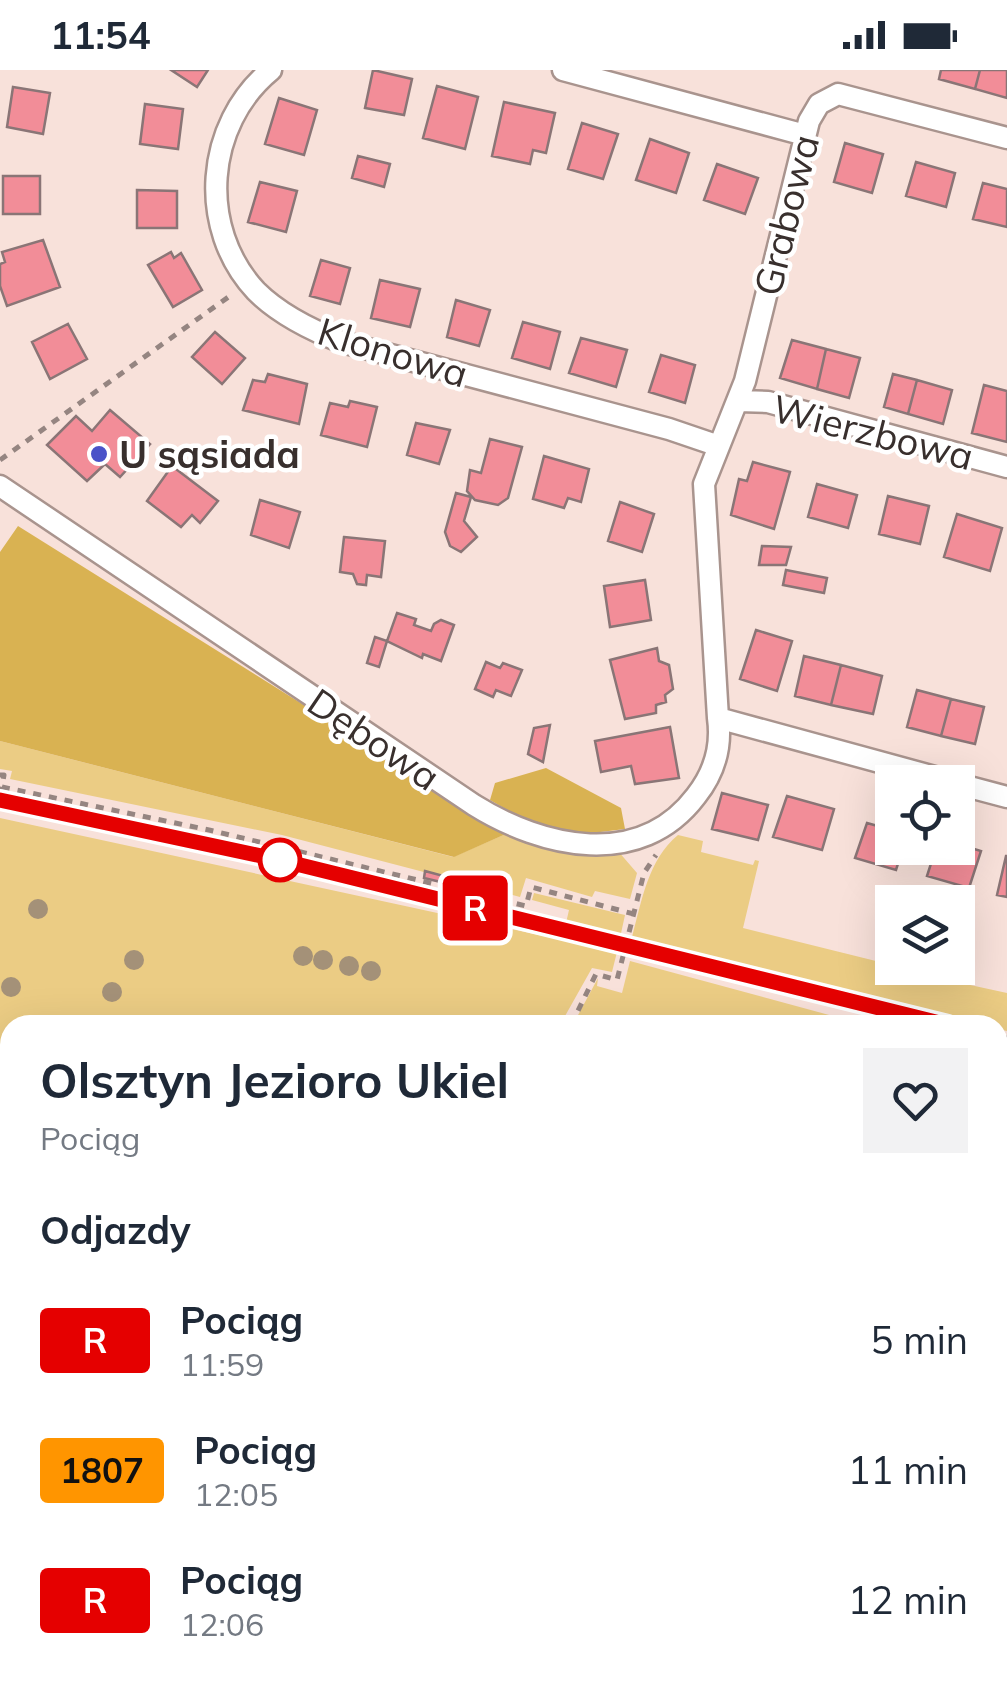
<!DOCTYPE html>
<html lang="pl">
<head>
<meta charset="utf-8">
<style>
  body { margin:0; font-family:Mulish,sans-serif; background:#f2f2f3; color:#1f2937; height:100vh; display:flex; flex-direction:column; font-size:38px; white-space:nowrap }
  * { box-sizing:border-box; margin:0 }
  p { font-size:32px; color:#747a83 }
  .icon { flex:none; width:55px; height:55px; fill:none; stroke:currentColor; stroke-width:2; stroke-linecap:round; stroke-linejoin:round }
  .map { position:relative; flex:1; overflow:hidden }
  .details { position:absolute; left:0px; top:945px; width:1008px; height:670px; display:flex; flex-direction:column; background:#fff; border-radius:30px 30px 0 0; box-shadow:0 10px 40px #0002 }
  .details>* { flex:none }
  .badge { padding:0 20px; border-radius:8px; font-size:35px; line-height:65px }
  .buttons { position:absolute; left:875px; top:695px; display:grid; gap:20px }
  .buttons a { display:grid; place-items:center; width:100px; height:100px; border-radius:0px; background:#fff; box-shadow:0 10px 40px #0002; font-size:50px }
  .map>.badge { position:absolute; translate:-50% -50%; box-shadow:0 0 0 5px #fff }
  h2 { padding:0 40px; font-size:38px; line-height:90px }
  .round { display:grid; place-items:center; flex:none; width:105px; height:105px; border-radius:0px; background:#f2f2f3 }
  .headline { display:flex; align-items:center; justify-content:space-between; height:170px; padding:0 40px }
  h1 { font-size:48px; font-weight:700; line-height:75px }
  ul { padding:0; list-style:none }
  li { display:flex; align-items:center; gap:30px; height:130px; padding:0 40px }
  li div { flex:1 }
  li b { display:block; font-size:38px }
  li em { font-style:normal }
  li .badge { min-width:110px; font-weight:700; text-align:center }
  .status { display:flex; justify-content:space-between; align-items:center; height:70px; padding:0 50px; background:#fff; direction:ltr }
  .status svg { height:28px; fill:currentColor }
  .map>svg:first-child { display:block }
</style>
</head>
<body>
<div class="status"><b>11:54</b><svg viewBox="0 0 49 12"><path d="M0 12V9h3v3zM5 12V6h3v6zM10 12V3h3v9zM15 12V0h3v12zM26 1h20v11H26zM47 4h2v5h-2z"/></svg></div>
<div class="map">
<svg width="1007" height="1615" viewBox="0 0 1007 1615">
  <rect width="100%" height="100%" fill="#f8e1da"/>
  <path fill="#ebcc84" d="M0,671L453,787L508,763L618,781L637,803L630,829L595,821L592,827L526,808L520,827L282,765L10,709L12,701L0,699Z
    M0,748L617,882L612,902L592,898L560,955H10V1579L0,1580Z
    M678,765L703,771L701,782L753,795L755,790L759,791L743,858L892,895V898L1007,923V961L998,959V955H983L632,867C642,830 648,790 678,765Z
    M534,823L625,845L620,868L566,853L569,840L532,830Z
    M630,891L866,955H614L577,947L598,908L597,916L622,923Z
    M998,991L1007,993V1038L998,1036Z
    M998,1089L1007,1099V1289L998,1290Z
    M1007,1317V1411L998,1415V1325Z"/>
  <path fill="#d9b252" d="M18,456L508,763L454,787L0,671V482Z
    M546,698L621,738L625,759L584,764L540,759L490,730L495,713Z"/>
  <path fill="#f28d98" stroke="#8a7576" stroke-width="2.5" d="M171,0H208L197,17Z
    M373,0L412,9L404,45L365,38Z
    M941,0H980L975,19L939,9Z
    M980,0H1007V28L975,19Z
    M437,16L478,27L465,79L423,68Z
    M13,17L50,23L43,64L7,57Z
    M279,28L317,40L304,85L265,74Z
    M504,32L555,43L546,83L533,80L530,94L492,86Z
    M145,34L183,39L178,79L140,74Z
    M582,53L618,64L603,109L568,99Z
    M650,69L689,83L676,123L636,110Z
    M845,73L883,84L872,123L834,112Z
    M358,86L390,94L384,117L352,108Z
    M916,92L955,103L946,137L906,126Z
    M717,94L758,108L745,144L704,130Z
    M3,106H40V144H3Z
    M260,112L297,121L286,162L248,152Z
    M983,113L1007,119V157L973,149Z
    M137,120L177,121V158H137Z
    M43,170L60,217L7,236L0,216V194L5,192L2,182Z
    M171,182L174,188L181,183L202,220L173,237L148,195Z
    M321,190L350,198L340,234L310,226Z
    M380,210L420,219L410,257L371,248Z
    M456,230L490,240L479,276L447,267Z
    M523,252L560,262L550,299L512,288Z
    M68,254L87,289L50,309L32,272Z
    M215,262L245,288L222,314L192,287Z
    M581,268L627,280L616,317L569,303Z
    M792,270L826,279L817,319L780,308Z
    M826,279L860,288L849,328L817,319Z
    M661,285L695,295L685,333L649,322Z
    M268,304L307,314L299,354L243,340L253,310L265,312Z
    M893,304L917,310L908,344L884,337Z
    M917,310L952,320L943,354L908,344Z
    M984,315L1007,321V372L972,363Z
    M350,331L377,337L367,377L321,365L330,333L348,337Z
    M110,340L150,374L120,407L105,394L87,411L47,375L76,346L92,361Z
    M416,353L450,360L439,394L407,385Z
    M490,369L522,377L508,428L498,435L475,430L467,421L470,400L481,403Z
    M544,386L589,399L581,432L568,428L564,438L533,429Z
    M753,392L790,402L774,459L731,445L739,409L747,411Z
    M172,396L218,431L200,453L192,445L181,457L147,431Z
    M817,414L857,425L848,458L808,447Z
    M456,423L471,427L464,451L477,467L461,482L450,476L445,462Z
    M888,426L929,436L920,474L879,464Z
    M260,430L300,442L289,478L251,465Z
    M620,432L654,444L642,482L608,471Z
    M957,444L1002,458L990,501L944,487Z
    M344,467L385,471L381,507L367,505L366,515L357,514L353,504L340,502Z
    M762,476L791,477L786,495H759Z
    M786,500L827,508L824,523L783,515Z
    M645,510L651,550L610,557L604,516Z
    M397,543L416,549L414,555L431,561L434,554L441,550L454,555L441,591L423,584L422,588L387,571Z
    M756,560L792,571L777,621L740,609Z
    M375,567L387,571L379,597L367,593Z
    M657,578L659,591L669,595L673,619L665,625L666,632L656,635V643L625,649L610,590Z
    M804,586L841,595L831,635L795,626Z
    M486,592L500,598L503,593L522,600L511,626L496,620L493,627L475,619Z
    M841,595L882,606L873,644L831,635Z
    M917,620L951,629L941,666L907,657Z
    M951,629L984,637L975,674L941,666Z
    M550,655L543,692L528,684L534,658Z
    M670,657L679,708L635,714L631,696L601,702L595,671Z
    M722,723L768,735L758,770L712,759Z
    M787,726L834,739L822,780L773,767Z
    M867,753L892,760V778H903L896,800L855,788Z
    M958,774L981,781L969,818L927,806L936,778H958Z
    M1006,786H1007V827L997,825Z
    M425,801L451,808L449,814L424,808Z"/>
  <g fill="none" stroke-linecap="round" stroke-linejoin="round">
    <defs>
      <path id="lane" d="M998,1081L1007,1090
        M998,1315L1007,1307
        M998,1431L1007,1426
        M998,1597L1007,1581
        M809,1605L817,1615
        M987,1615L993,1605"/>
      <path id="street" d="M271,0C205,54 197,158 256,221C280,245 311,260 342,272L669,359L719,376
        M563,0L805,65
        M738,331L768,332L1007,397
        M0,416L474,735C543,778 640,800 696,726C715,702 722,677 718,648
        M953,712L718,648L704,414L745,311L809,51L819,34L838,24L1007,68
        M958,714L1007,727"/>
      <path id="secondary" d="M998,1526L1007,1525
        M998,1573L1007,1571
        M153,1615L268,1605
        M693,1615L791,1605"/>
    </defs>
    <use href="#lane" stroke="#a9948e" stroke-width="15"/>
    <use href="#street" stroke="#a9948e" stroke-width="25"/>
    <use href="#secondary" stroke="#a9948e" stroke-width="32"/>
    <path stroke="#958581" stroke-width="5" stroke-dasharray="8 8" stroke-linecap="butt" d="M0,390L234,223
      M0,705H4L2,717L209,760L526,836L531,817L634,844
      M571,955L596,904L617,910L644,803L656,785
      M998,1367L1007,1360
      M998,1484L1007,1483
      M0,1588L10,1587
      M0,1611L71,1605"/>
    <use href="#lane" stroke="#fff" stroke-width="10"/>
    <use href="#street" stroke="#fff" stroke-width="20"/>
    <use href="#secondary" stroke="#fff" stroke-width="28"/>
    <path stroke="#958581" stroke-width="8" stroke-dasharray="18 18" stroke-linecap="butt" d="M0,730L280,790L949,955
      M998,967L1007,970"/>
  </g>
  <g fill="#a49178">
    <circle cx="38" cy="839" r="10"/>
    <circle cx="303" cy="886" r="10"/>
    <circle cx="134" cy="890" r="10"/>
    <circle cx="323" cy="890" r="10"/>
    <circle cx="349" cy="896" r="10"/>
    <circle cx="371" cy="901" r="10"/>
    <circle cx="11" cy="917" r="10"/>
    <circle cx="112" cy="922" r="10"/>
  </g>
  <g fill="none" stroke-linecap="round" stroke-linejoin="round">
    <defs>
      <path id="line" d="M0,730L280,790L948,955"/>
    </defs>
    <use href="#line" stroke="#fff" stroke-width="22"/>
    <use href="#line" stroke="#e50000" stroke-width="15"/>
  </g>
  <circle fill="#4a52c8" stroke="#fff" stroke-width="4" cx="99" cy="384" r="10"/>
  <circle fill="#fff" stroke="#e50000" stroke-width="5" cx="280" cy="790" r="20"/>
  <g text-anchor="middle" dominant-baseline="central" stroke-width="9" stroke-linejoin="round" paint-order="stroke">
    <g font-size="38" fill="#382f2d" stroke="#fff">
      <text transform="translate(786 145) rotate(-76)">Grabowa</text>
      <text transform="translate(393 282) rotate(17)">Klonowa</text>
      <text transform="translate(873 362) rotate(14)">Wierzbowa</text>
      <text transform="translate(374 669) rotate(34)">Dębowa</text>
    </g>
    <g font-size="38" font-weight="bold" fill="#382f2d" stroke="#fff" text-anchor="start">
      <text x="119" y="384">U sąsiada</text>
    </g>
  </g>
</svg>
<div class="buttons">
<a><svg class="icon" aria-label="locate" viewBox="0 0 24 24"><circle cx="12" cy="12" r="6"/><path d="M12 2v4M12 18v4M2 12h4M18 12h4"/></svg></a>
<a><svg class="icon" aria-label="layers" viewBox="0 0 24 24"><path d="M12 4l9 5-9 5-9-5zM3 14l9 5 9-5"/></svg></a>
</div>
<b class="badge" style="left:475px;top:838px;background:#e50000;color:#fff">R</b>
<section class="details">
<div class="headline"><div><h1>Olsztyn Jezioro Ukiel</h1><p>Pociąg</p></div><a class="round"><svg class="icon" aria-label="heart" viewBox="0 0 24 24"><path d="M12 20l-8-8c-3-5 5-10 8-4 3-6 11-1 8 4z"/></svg></a></div>
<h2>Odjazdy</h2>
<ul>
<li><span class="badge" style="background:#e50000;color:#fff">R</span><div><b>Pociąg</b><p>11:59</p></div><em>5 min</em></li>
<li><span class="badge" style="background:#ff9500;color:#111">1807</span><div><b>Pociąg</b><p>12:05</p></div><em>11 min</em></li>
<li><span class="badge" style="background:#e50000;color:#fff">R</span><div><b>Pociąg</b><p>12:06</p></div><em>12 min</em></li>
</ul>
</section>
</div>
</body>
</html>
